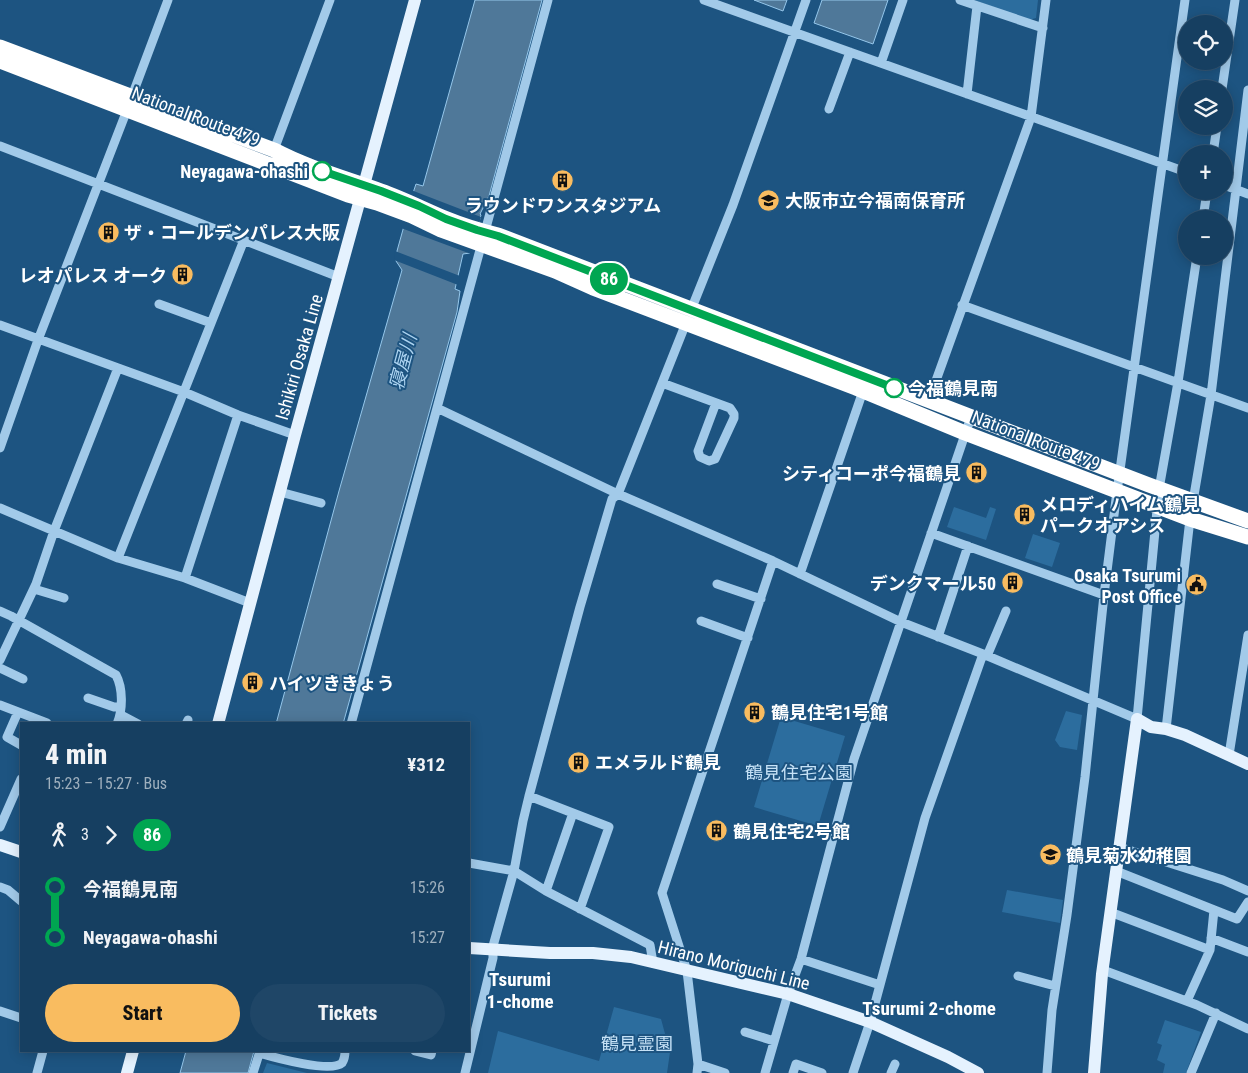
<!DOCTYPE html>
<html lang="en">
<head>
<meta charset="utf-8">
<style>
  body { margin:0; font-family:"Roboto Condensed","Noto Sans JP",sans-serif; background:#1f4667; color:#f1f3f6; height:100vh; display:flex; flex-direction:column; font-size:19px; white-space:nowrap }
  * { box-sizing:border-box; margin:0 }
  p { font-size:16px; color:#9eafbd }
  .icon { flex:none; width:28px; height:28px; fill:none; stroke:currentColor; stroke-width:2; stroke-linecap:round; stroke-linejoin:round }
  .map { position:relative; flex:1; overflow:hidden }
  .sheet { position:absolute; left:20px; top:722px; width:450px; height:330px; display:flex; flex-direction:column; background:#163f61; border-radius:0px; box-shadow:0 2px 12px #0003,0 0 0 1px #355876 }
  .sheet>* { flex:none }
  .badge { padding:0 10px; border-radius:16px; font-size:18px; line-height:32px }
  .fabs { position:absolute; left:1178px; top:15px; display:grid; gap:10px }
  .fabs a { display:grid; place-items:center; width:55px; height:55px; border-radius:50%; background:#163f61; box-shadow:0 2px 12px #0003,0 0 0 1px #355876; font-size:25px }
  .map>.badge { position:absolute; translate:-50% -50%; box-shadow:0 0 0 2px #fff }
  .legs { display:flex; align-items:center; gap:8px; height:55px; padding:0 25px; font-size:16px }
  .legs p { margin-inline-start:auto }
  .summary { display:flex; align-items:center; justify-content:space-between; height:85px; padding:0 25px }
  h1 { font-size:28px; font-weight:800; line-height:38px }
  .button { display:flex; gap:10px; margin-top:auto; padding:10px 25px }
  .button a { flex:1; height:58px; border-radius:30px; background:#f9bc60; color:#111; font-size:20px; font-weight:800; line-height:58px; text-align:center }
  .button a+a { background:#1f4667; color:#f1f3f6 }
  ul { padding:0 25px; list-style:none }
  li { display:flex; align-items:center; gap:18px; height:50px; font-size:19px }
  li i { display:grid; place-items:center; width:8px; height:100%; margin:0 6px; background:currentColor }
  li i::after { content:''; width:12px; height:12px; margin:-6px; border:4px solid; border-radius:50%; background:#163f61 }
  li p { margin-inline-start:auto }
  li:first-child i { background:linear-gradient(#0000 50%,currentColor 0) }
  li:last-child i { background:linear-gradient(currentColor 50%,#0000 0) }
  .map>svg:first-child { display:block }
</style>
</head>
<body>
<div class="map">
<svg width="1248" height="1073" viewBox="0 0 1248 1073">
  <rect width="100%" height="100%" fill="#1d5481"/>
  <path fill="#2c6d9e" d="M974,0H1038L1036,18L1029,20Z
    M954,507L986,518L990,507L996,509L986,540L947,527Z
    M1033,534L1060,543L1052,567L1025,558Z
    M1066,711L1082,715L1077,750L1060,747L1055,740Z
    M781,717L845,736L818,826L754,807Z
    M1007,890L1063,900L1060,923L1002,912Z
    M614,1007L661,1019L670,1052L667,1073H488L498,1031L599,1061Z
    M1165,1020L1201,1032L1186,1073H1163L1165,1064L1157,1060L1162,1045L1157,1043Z
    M267,1063L307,1073H263Z"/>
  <path fill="#4f7899" stroke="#95c7eb" d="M475,0H542L489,196L480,214L481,215L470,253L463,254L455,289L460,291L457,312L343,724H276L339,491L402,270L396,261L397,251L414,190L416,184L423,186Z
    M754,0H787L783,11Z
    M822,0H888L873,44L814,23Z
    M186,1051H254L248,1073H180Z"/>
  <path fill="#1d5481" d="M411,190L481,217L471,254L401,228Z
    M395,251L460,276L458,285L394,260Z"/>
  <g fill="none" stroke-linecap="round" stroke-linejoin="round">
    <path stroke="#a2cae9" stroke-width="9" d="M704,0L1186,172
      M960,0L1043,28
      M881,63L903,0
      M1222,89L1235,0
      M967,94L977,6
      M132,96L168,0
      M829,109L850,52
      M0,146L339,277
      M274,150L330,0
      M1213,154L1217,126
      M1224,185L1248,194
      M1203,219L1207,191
      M159,304L211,323
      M962,305L1248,408
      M691,310L733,205L806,0
      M0,325L184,392L238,415L295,435
      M662,383L730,408L734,414V418L715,459L709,461L700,457L698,451L716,403
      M929,400L1031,117L1046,0
      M437,408L618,494L773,561L901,622L983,654L1137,719L1159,489L1178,382L1197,256
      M0,448L38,340L127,110
      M280,492L321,503
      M0,508L118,558L185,578L250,603
      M931,533L1104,595
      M118,558L244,240
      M800,574L863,391
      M185,578L238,415
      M717,584L761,599
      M34,589L64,598
      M0,611L11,616L116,675C123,688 123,710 117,724
      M701,621L748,638
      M938,637L968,546
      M987,656L1006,611
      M0,660L36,584L54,531L118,368
      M0,668L23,679
      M88,698L114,707H121
      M0,705L47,723
      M18,712L7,737L21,745
      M121,715L138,724
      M186,724L188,720
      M351,724L548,0
      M1166,729L1190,519L1211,395L1248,90
      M1229,755L1248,635
      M529,796L609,827L580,909
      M0,827L21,779
      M1119,847L1223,880L1248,891
      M469,863L514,871L546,891L650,945L653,963
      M1116,871L1237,919L1248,902
      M0,887L8,890L21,901
      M546,891L573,813
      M1110,912L1210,950
      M1211,938L1248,952
      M801,959L880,985
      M1103,970L1197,1005L1248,1029
      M1018,976L1055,986
      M1187,1001L1210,950L1214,910
      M0,1011L21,1018
      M745,1032L774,1041
      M415,1051L431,1055L432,1051
      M259,1053C276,1058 331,1073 342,1063C344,1060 345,1055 345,1051
      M698,1064L725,1073
      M37,1073L43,1051
      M253,1073L260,1051
      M465,1073L493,958V946L514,871L523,821L529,796L580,607L612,499L618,494L686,323
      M697,1073L698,1064L687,971L662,893L773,561
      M765,1073L788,994L801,959L854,759L971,417
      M793,1073L796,1064L822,1073
      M853,1073L870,1022L925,818L983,654
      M891,1073L895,1064
      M1047,1073L1052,1010L1067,915L1085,777L1104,595L1116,499L1185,0
      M1191,1073L1216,1013"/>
    <path stroke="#e5f2fe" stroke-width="12" d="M218,724L295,435L415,0
      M0,845L21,852
      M469,948L550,953H593L631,957L788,994L870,1022L948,1057L978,1073
      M127,1073L133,1051
      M1094,1073L1102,974L1137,719L1151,727L1166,729L1185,735L1248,764"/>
    <path stroke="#fff" stroke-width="15" d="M0,47L274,150C308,168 345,178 381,191C404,199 425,210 447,219C464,226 481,231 498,235L1149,485L1248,521
      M0,61L348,195L377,203L412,216L441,230L555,271L593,288L856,388L965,433L1190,519L1248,537"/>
  </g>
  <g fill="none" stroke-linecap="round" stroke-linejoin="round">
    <defs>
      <path id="line-1" d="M322,171L381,191L419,206L446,219L477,230L498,236L894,388"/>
    </defs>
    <use href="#line-1" stroke="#fff" stroke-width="11"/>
    <use href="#line-1" stroke="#00a651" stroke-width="8"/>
  </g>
  <defs>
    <symbol id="building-disc" viewBox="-11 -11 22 22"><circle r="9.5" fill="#f9bc60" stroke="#1d5481"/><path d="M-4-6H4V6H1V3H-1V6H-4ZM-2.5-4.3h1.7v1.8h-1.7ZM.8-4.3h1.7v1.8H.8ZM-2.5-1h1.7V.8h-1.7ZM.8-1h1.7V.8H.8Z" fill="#111"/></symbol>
    <symbol id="school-disc" viewBox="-11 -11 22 22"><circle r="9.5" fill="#f9bc60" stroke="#1d5481"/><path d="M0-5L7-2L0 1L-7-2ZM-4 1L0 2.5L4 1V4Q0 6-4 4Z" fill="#111"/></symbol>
    <symbol id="civic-disc" viewBox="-11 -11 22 22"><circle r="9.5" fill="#f9bc60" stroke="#1d5481"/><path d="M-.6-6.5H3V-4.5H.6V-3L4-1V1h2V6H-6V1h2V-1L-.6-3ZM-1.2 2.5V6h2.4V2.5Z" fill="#111"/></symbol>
  </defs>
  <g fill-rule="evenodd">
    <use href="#building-disc" x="550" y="168" width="25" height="25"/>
    <use href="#school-disc" x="756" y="188" width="25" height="25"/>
    <use href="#building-disc" x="96" y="220" width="25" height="25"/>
    <use href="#building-disc" x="170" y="262" width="25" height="25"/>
    <use href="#building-disc" x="964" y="460" width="25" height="25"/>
    <use href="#building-disc" x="1012" y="502" width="25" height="25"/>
    <use href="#building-disc" x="1000" y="570" width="25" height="25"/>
    <use href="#civic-disc" x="1184" y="572" width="25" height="25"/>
    <use href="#building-disc" x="240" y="670" width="25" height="25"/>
    <use href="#building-disc" x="742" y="700" width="25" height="25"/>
    <use href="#building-disc" x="566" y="750" width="25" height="25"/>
    <use href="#building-disc" x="704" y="818" width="25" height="25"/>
    <use href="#school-disc" x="1038" y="842" width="25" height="25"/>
  </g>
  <g fill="#fff" stroke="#00a651" stroke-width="2.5">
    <circle cx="322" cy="171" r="9"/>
    <circle cx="894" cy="388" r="9"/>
  </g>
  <g text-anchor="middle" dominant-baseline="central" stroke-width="4" stroke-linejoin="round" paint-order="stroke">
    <g font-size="18" fill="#fff" stroke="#1d5481">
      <text transform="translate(196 116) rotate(21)">National Route 479</text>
      <text transform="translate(299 357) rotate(-74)">Ishikiri Osaka Line</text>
      <text transform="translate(1036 440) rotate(21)">National Route 479</text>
      <text transform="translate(734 965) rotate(14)">Hirano Moriguchi Line</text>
    </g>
    <g font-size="18" font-weight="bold" fill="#fff" stroke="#1d5481" text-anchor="end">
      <text x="308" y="171">Neyagawa-ohashi</text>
      <text x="908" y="388" text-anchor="start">今福鶴見南</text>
    </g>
    <g font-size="18" font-weight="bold" fill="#fff" stroke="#1d5481" text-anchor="start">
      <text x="785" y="200">大阪市立今福南保育所</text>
      <text x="563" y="205" text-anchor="middle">ラウンドワンスタジアム</text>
      <text x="124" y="232">ザ・コールデンパレス大阪</text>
      <text x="167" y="275" text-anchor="end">レオパレス オーク</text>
      <text x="961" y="473" text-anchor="end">シティコーポ今福鶴見</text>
      <text x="1040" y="504">メロディハイム鶴見<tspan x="1040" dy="21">パークオアシス</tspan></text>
      <text x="1181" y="575" text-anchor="end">Osaka Tsurumi<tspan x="1181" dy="21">Post Office</tspan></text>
      <text x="996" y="583" text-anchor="end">デンクマール50</text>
      <text x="269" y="683">ハイツききょう</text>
      <text x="771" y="712">鶴見住宅1号館</text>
      <text x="595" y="762">エメラルド鶴見</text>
      <text x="733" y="831">鶴見住宅2号館</text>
      <text x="1066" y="855">鶴見菊水幼稚園</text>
    </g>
    <g font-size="18" fill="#c6e2f7" stroke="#1d5481">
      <text x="799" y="772">鶴見住宅公園</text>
      <text x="637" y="1043">鶴見霊園</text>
    </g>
    <g font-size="19" font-style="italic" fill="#add4f1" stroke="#1d5481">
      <text transform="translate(403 362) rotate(-75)">寝屋川</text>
    </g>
    <g font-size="19" font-weight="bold" fill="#fff" stroke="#1d5481">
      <text x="520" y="979">Tsurumi<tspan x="520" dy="22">1-chome</tspan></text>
      <text x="929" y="1008">Tsurumi 2-chome</text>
    </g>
  </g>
</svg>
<div class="fabs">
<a><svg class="icon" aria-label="locate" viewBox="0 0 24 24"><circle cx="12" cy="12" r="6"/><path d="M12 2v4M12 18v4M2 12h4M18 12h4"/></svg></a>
<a><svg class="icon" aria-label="layers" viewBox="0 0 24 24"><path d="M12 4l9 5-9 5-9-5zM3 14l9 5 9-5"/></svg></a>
<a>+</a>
<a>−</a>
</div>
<b class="badge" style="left:609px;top:279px;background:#00a651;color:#fff">86</b>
<section class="sheet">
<div class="summary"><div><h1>4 min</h1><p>15:23 – 15:27 · Bus</p></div><b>¥312</b></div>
<div class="legs"><svg class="icon" aria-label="walk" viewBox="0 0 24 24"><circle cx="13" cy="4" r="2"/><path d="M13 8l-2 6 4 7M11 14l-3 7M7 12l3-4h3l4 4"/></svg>3<svg class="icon" aria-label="forward" viewBox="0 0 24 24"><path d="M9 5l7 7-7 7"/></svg><b class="badge" style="background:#00a651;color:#fff">86</b></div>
<ul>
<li><i style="color:#00a651"></i><b>今福鶴見南</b><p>15:26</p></li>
<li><i style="color:#00a651"></i><b>Neyagawa-ohashi</b><p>15:27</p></li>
</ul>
<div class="button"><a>Start</a><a>Tickets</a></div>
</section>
</div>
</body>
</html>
